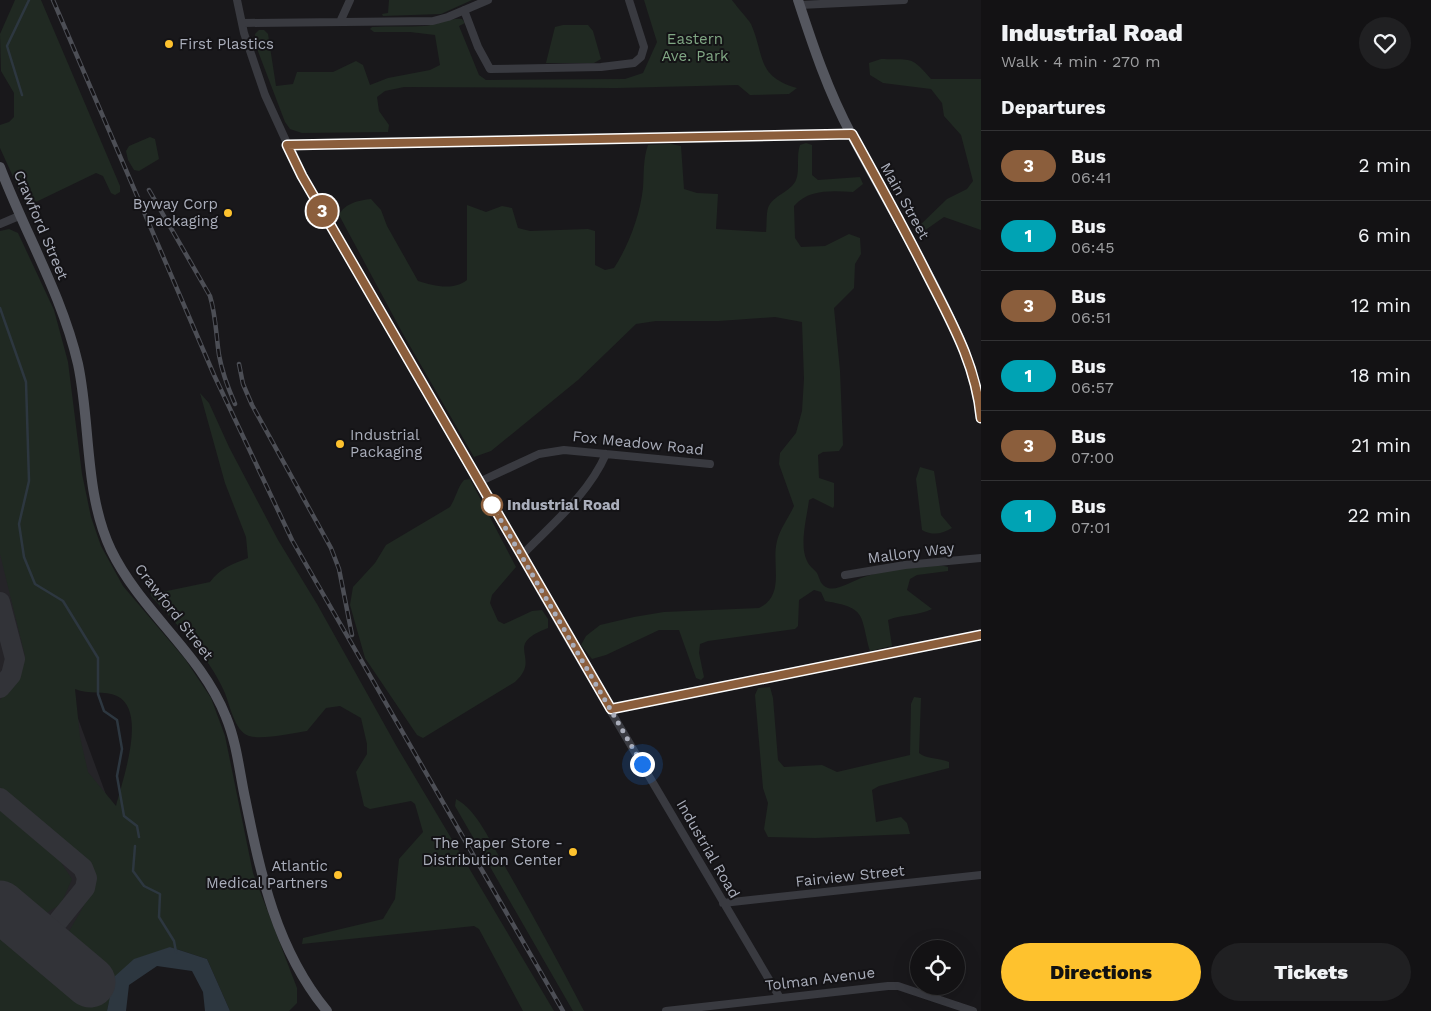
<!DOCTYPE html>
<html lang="en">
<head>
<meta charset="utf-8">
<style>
  body { margin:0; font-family:"Work Sans",sans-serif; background:#202022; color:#f1f3f6; height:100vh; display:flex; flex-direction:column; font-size:19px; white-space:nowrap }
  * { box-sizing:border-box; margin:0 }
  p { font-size:16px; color:#9d9ea0 }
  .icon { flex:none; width:28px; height:28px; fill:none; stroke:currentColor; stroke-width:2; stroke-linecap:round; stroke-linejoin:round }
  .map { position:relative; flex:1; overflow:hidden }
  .side { display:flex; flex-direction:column; background:#131214; width:450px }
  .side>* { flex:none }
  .badge { padding:0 10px; border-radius:16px; font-size:18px; line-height:32px }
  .tools { position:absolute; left:910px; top:940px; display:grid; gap:10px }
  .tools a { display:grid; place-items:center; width:55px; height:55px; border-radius:50%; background:#131214; box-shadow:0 5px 20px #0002,0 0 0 1px #323234; font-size:25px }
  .you { position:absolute; width:25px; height:25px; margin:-12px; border:4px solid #fff; border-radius:50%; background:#1a73e8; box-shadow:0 0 0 8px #1a73e833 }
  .map>.badge { position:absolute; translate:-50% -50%; box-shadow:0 0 0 2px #fff }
  h2 { padding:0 20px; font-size:19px; line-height:45px }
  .round { display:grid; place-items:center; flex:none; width:52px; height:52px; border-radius:26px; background:#202022 }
  .head { display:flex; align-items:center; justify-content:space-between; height:85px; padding:0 20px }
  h1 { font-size:24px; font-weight:800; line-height:38px }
  .cta { display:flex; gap:10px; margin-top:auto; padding:10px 20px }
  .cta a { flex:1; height:58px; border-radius:30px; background:#fec22e; color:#111; font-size:20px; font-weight:800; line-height:58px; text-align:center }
  .cta a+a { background:#202022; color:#f1f3f6 }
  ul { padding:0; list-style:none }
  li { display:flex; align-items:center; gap:15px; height:70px; padding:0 20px; border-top:1px solid #323234 }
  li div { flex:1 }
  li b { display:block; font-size:19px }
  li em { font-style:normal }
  li .badge { min-width:55px; font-weight:700; text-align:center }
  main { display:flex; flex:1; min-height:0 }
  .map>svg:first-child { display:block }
</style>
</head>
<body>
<main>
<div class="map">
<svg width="981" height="1011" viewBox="0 0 981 1011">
  <rect width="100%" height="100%" fill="#19181b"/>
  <path fill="#252428" d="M0,446L37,607L158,936L86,994L53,1002L0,962Z"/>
  <path fill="#202922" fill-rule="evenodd" d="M15,0H41L120,186V192L115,195L111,193L103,176L96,173L38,201L30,204L25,203L0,148V125L9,122L14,117V93L1,71L0,34Z
    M389,0H472L441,14L383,16L382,14L388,13Z
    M644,0H732C736,6 749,20 751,24C765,56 756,76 797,88L789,94L750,95L738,85L617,88L404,87L385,91L377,97L379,111L389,125L388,132L302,133L290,129L285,122L256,46L255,34L259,30H264L268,34L276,86L293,84L297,72H333L356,61L363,65L370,85L388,78L430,70L440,65L435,35L410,32H374L370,29L372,27C389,26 407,27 424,26C436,25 453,17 462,19L465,23L459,26L479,75L486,80L625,79L643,73L657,42Z
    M563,25H588L593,31L601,59L594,63H546L555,27Z
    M881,59C911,60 911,55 931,79H981V230L944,217L924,231L917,228L947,199L967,189L973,181L961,135L944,116L942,103L931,89L883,83L870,75L869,63Z
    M150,137L155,139L159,159L139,171L134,170L128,160L126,151L129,146Z
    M806,143L812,145V175L818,180L860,177L863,184L853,192C831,191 809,189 794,206L795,238L801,247L825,246L849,234L860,238L861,254L855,264L854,288L834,308L840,371L843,445L839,451L823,452L818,455L819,478L834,483V506L833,508L813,498L809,500C807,517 799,545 807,561C809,566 814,569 817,573C820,579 820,585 828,588C838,591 854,580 864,577C885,570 926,561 948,567V571L917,575L910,579L907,590L932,609C918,616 903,614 888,620L892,646L870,651C860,614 867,608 825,601L821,592L814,590L799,600L798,626L795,629L708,641L700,644L699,653L704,677L701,680L696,678L679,630H659L606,655L592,659L581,645L586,636L600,625L634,617L664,612L759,608C786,595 771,564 777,541C780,529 789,517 794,506L779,464L780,453L796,433L802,411L804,379L802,322L775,317L719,321H656L636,324L578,380L491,451L474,457L403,334L339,215C344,204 359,200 371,199L381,210L387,226L418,281C434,286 453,291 467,280V205L486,212L502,206L512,208L518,228L530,231L588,229L595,231V265L605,270L614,268C629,245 640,215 643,188C644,173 643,159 648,145L671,144L681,146L684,189L697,193L718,194L716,229L766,232C767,225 766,215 768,208C773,195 791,192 796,180C800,170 796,156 800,145Z
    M9,229L18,233L54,310L68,362L82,474L91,517L101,546L123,586L185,659L211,698L225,736L253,873L297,988V1003L289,1011H230L207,959L170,947L109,1002L107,1011H0V928L81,996L103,969L66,938C76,915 101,889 88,864L0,787V700L22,670L25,656L0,554V231ZM75,689C88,695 105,690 117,696C148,711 122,781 116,806L88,772L80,737Z
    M200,393L209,403L229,447L278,540L317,604L397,747L554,1011H523L479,929L474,926L302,944L303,938L383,919L395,899L399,859L423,832L415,804L411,801L370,809L364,806L356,772L367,754V744L361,718L340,706L326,708L307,731C292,733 263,740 249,736C234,731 230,704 224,691C208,655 177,625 151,596L150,592H162L210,582C220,568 233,564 248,558L246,537L225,483Z
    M920,467L934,471L941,515L952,528C942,534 933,536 922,530L916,479Z
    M470,479L516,567L492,595L490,603L498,621L504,624L532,611L542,610L548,619V628C501,646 543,657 515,682L423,738L417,735L365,658L350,605L353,587L375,563L386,545L450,507C456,498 457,488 464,480Z
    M770,687L773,698L778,760L784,767L822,765L837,772L910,755L911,704L914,697L921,698L919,753C926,759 940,758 949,762V768L879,786L872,790L876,822L901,817L907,823L910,834L815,838L768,837L764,829L768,803L763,788L755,695L758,688Z
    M456,799C478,811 490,842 503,863C531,912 558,961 584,1011H573L455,806Z
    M0,806L58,858L72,879L61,904L40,917L0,883Z"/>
  <path fill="#2d3740" d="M170,947L207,959L230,1011H205L203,992L192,971L157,966L129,985L126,1011H107L114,977L134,959Z"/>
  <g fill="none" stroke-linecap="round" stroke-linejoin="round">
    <path stroke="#2d3740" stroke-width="2.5" d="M22,95L7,46L29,0
      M0,308L26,382L29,481L19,524L24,557L35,584L63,601L98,658V694L104,711L117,720L122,749L117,776L124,816L137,826L139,837
      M135,846L133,871L144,886L160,894L159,917L174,941L176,952"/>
    <path stroke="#323338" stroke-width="20" d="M0,602L15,659L11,675L0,688
      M0,798L83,868L87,878L85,888L55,925L50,929L38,931L24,926"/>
    <path stroke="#323338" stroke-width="51" d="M0,906L90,982"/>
    <path stroke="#393a40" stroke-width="8" d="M237,0L244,33L265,95L302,176L571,644L780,998
      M800,5L904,0
      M464,10L478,47L490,69L601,67L634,63L641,57L644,47L629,0
      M340,22L350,0
      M243,23L433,21L448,17L488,0
      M287,145L852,134
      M0,224L19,216
      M479,482L539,454L564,450L710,464
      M521,556C552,524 588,495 606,454
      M845,575L905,565L981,558
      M611,709L981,635
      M723,903L981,875
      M666,1011L888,986H898L973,1011"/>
    <path stroke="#55575f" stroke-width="10" d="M798,0C813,46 828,91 851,134C877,183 905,231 931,280C954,326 976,367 981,418
      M0,167C25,233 62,295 78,364C91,425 84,493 111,550C141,612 201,653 226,717C236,741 239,768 244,793C260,871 275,948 327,1011"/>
    <defs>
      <path id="rail" d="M53,0L214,375L292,540L563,1011
        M149,190L210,296C216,316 216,335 219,355C222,372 228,388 235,404
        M239,364L243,384L252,405L331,548L339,569L352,635"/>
    </defs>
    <use href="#rail" stroke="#4c4e55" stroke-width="4.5"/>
    <use href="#rail" stroke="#141316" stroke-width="2.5" stroke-dasharray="8" stroke-linecap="butt"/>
  </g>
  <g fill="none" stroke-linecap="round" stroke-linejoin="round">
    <defs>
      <path id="line" d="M981,418C976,365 952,323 928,276C904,228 878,181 852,134L287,145L302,176L611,709L981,635"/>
    </defs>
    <use href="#line" stroke="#fff" stroke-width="11"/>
    <use href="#line" stroke="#8b5e3c" stroke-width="8"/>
    <path stroke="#aaaebb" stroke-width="5" stroke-dasharray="0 9" d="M492,505L642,764"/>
  </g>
  <g fill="#fec22e" stroke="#141316" stroke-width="2">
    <circle cx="169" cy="44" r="5"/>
    <circle cx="228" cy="213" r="5"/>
    <circle cx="340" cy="444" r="5"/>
    <circle cx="573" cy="852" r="5"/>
    <circle cx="338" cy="875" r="5"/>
  </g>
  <circle fill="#fff" stroke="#8b5e3c" stroke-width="2.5" cx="492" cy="505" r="10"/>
  <g text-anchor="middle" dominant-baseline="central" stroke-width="4" stroke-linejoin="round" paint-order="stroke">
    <g font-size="15" fill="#80a784" stroke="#141316">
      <text x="695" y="39">Eastern<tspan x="695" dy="17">Ave. Park</tspan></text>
    </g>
    <g font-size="15" fill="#aaaebb" stroke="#141316" text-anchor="end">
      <text x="179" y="44" text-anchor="start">First Plastics</text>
      <text x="218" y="204">Byway Corp<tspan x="218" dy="17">Packaging</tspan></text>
      <text x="350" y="435" text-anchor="start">Industrial<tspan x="350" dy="17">Packaging</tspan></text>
      <text x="563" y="843">The Paper Store -<tspan x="563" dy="17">Distribution Center</tspan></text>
      <text x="328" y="866">Atlantic<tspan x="328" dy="17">Medical Partners</tspan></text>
    </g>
    <g font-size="15" fill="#aaaebb" stroke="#141316">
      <text transform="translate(905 201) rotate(61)">Main Street</text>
      <text transform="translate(41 225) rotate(67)">Crawford Street</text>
      <text transform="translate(638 443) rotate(6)">Fox Meadow Road</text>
      <text transform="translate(911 553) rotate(-7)">Mallory Way</text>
      <text transform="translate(174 612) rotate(52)">Crawford Street</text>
      <text transform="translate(708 849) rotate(60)">Industrial Road</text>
      <text transform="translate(850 876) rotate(-6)">Fairview Street</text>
      <text transform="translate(820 979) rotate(-7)">Tolman Avenue</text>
    </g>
    <g font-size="15" font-weight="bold" fill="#aaaebb" stroke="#141316" text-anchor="start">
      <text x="507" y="505">Industrial Road</text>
    </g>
  </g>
</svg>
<div class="tools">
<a><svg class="icon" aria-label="locate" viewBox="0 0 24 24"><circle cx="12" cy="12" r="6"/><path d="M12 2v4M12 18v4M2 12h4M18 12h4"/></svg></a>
</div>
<div class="you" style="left:642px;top:764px"></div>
<b class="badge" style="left:322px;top:211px;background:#8b5e3c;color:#fff">3</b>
</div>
<section class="side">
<div class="head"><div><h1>Industrial Road</h1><p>Walk · 4 min · 270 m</p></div><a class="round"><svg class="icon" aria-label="heart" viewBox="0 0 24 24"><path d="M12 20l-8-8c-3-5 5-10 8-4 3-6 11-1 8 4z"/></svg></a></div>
<h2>Departures</h2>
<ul>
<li><span class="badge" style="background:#8b5e3c;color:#fff">3</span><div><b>Bus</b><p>06:41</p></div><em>2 min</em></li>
<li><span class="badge" style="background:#00a3b4;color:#fff">1</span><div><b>Bus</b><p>06:45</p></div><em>6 min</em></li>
<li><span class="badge" style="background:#8b5e3c;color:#fff">3</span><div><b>Bus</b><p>06:51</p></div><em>12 min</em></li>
<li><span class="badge" style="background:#00a3b4;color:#fff">1</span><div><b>Bus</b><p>06:57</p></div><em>18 min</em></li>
<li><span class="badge" style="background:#8b5e3c;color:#fff">3</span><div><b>Bus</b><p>07:00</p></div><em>21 min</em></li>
<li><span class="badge" style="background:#00a3b4;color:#fff">1</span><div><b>Bus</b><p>07:01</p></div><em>22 min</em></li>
</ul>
<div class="cta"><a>Directions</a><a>Tickets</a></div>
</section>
</main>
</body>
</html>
